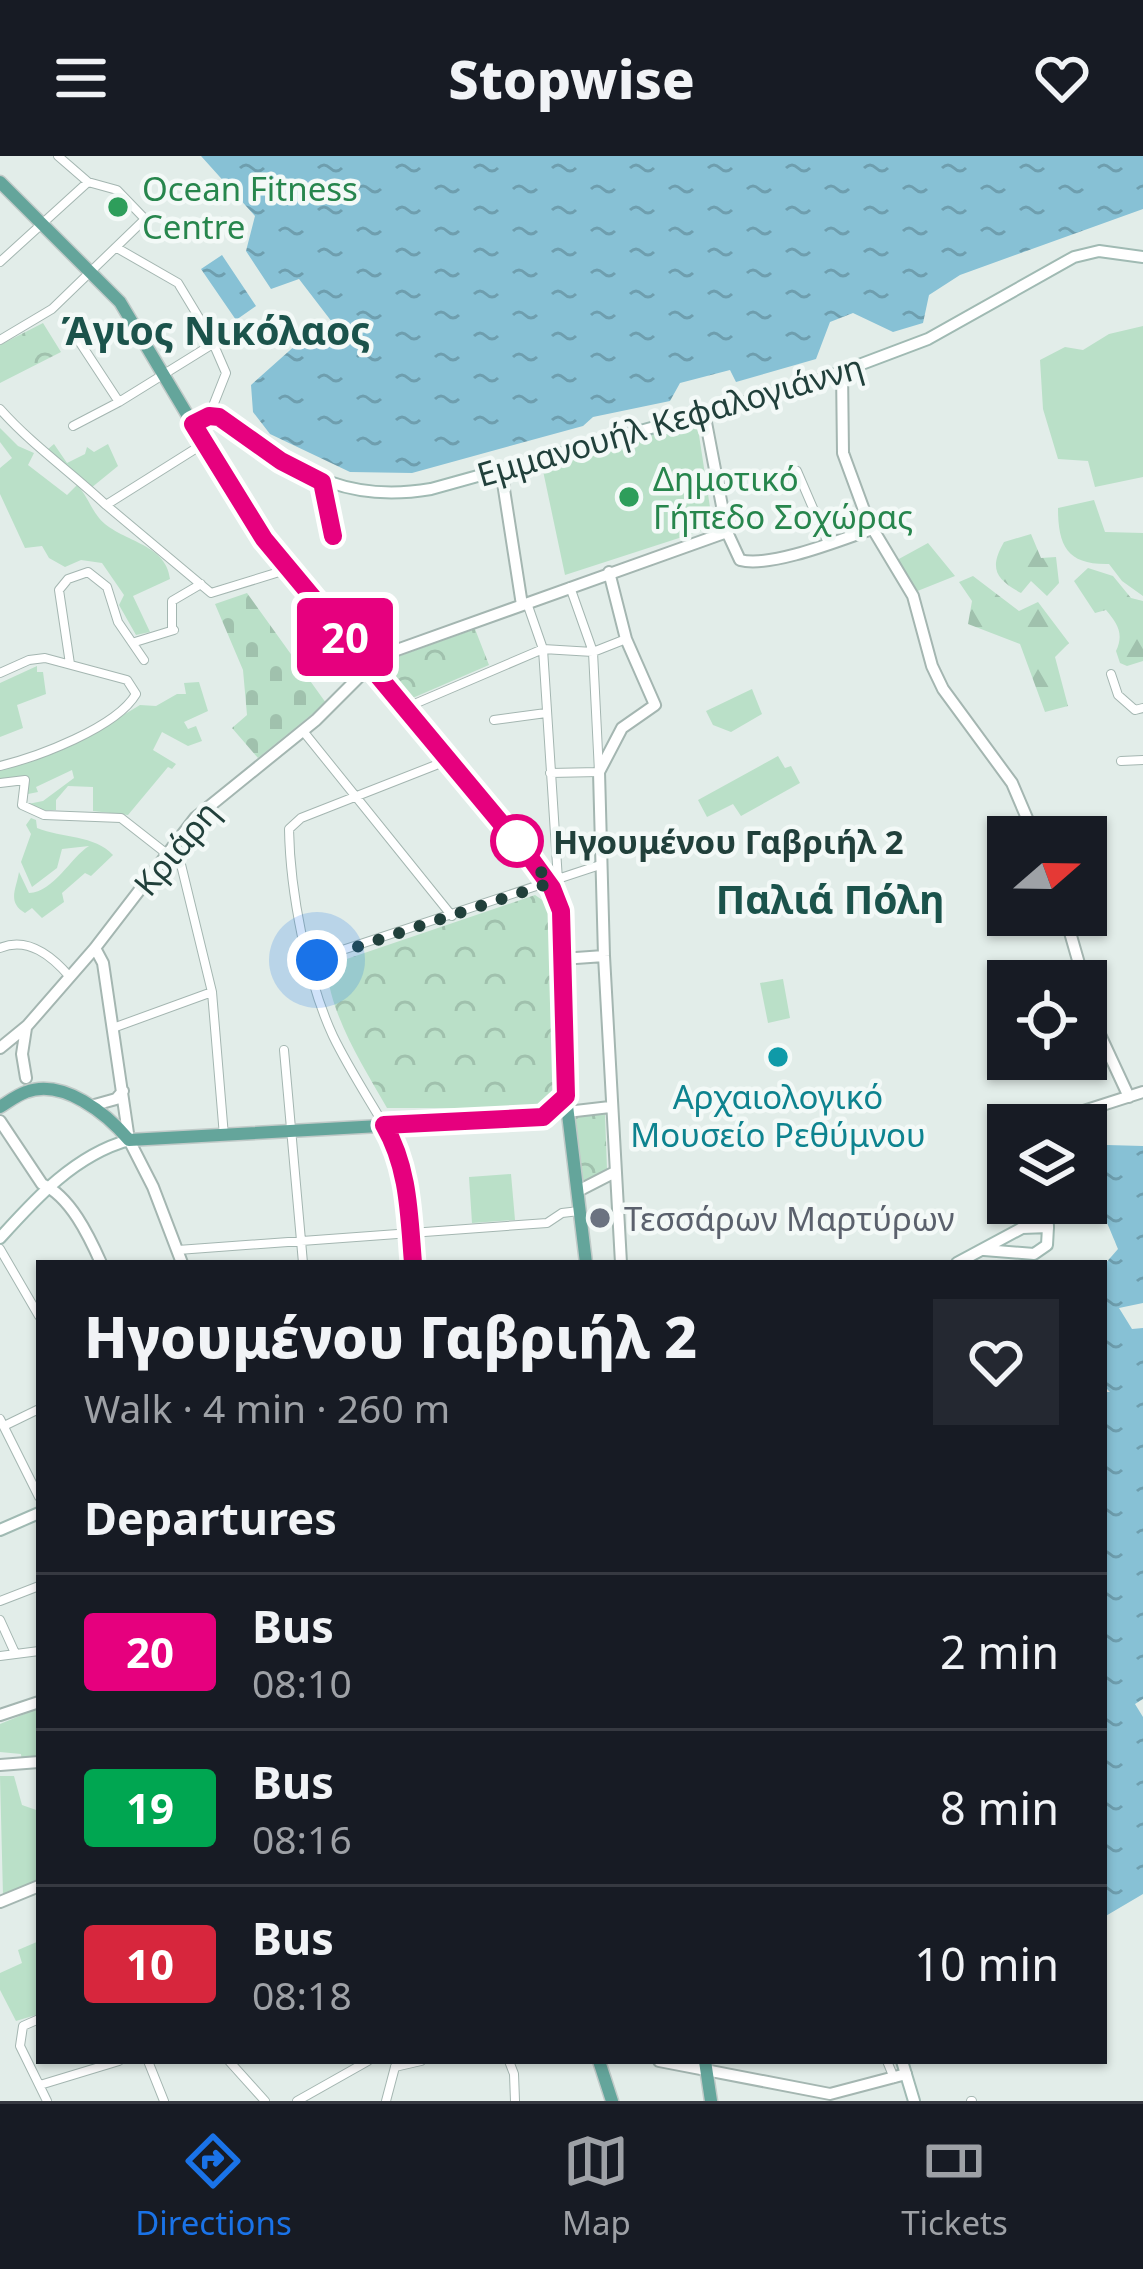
<!DOCTYPE html>
<html lang="en">
<head>
<meta charset="utf-8">
<style>
  body { margin:0; font-family:"Noto Sans",sans-serif; background:#242831; color:#f1f3f6; height:100vh; display:flex; flex-direction:column; font-size:45px; white-space:nowrap }
  * { box-sizing:border-box; margin:0 }
  p { font-size:39px; color:#9ea1a6 }
  .icon { flex:none; width:66px; height:66px; fill:none; stroke:currentColor; stroke-width:2; stroke-linecap:round; stroke-linejoin:round }
  .map { position:relative; flex:1; overflow:hidden }
  .sheet { position:absolute; left:36px; top:1104px; width:1071px; height:804px; display:flex; flex-direction:column; background:#171b24; border-radius:0px; box-shadow:0 3px 9px #0004 }
  .sheet>* { flex:none }
  .badge { padding:0 24px; border-radius:9px; font-size:42px; line-height:78px }
  .needle { width:78px; rotate:70deg }
  .fabs { position:absolute; left:987px; top:660px; display:grid; gap:24px }
  .fabs a { display:grid; place-items:center; width:120px; height:120px; border-radius:0px; background:#171b24; box-shadow:0 3px 9px #0004; font-size:60px }
  .you { position:absolute; width:60px; height:60px; margin:-30px; border:9px solid #fff; border-radius:50%; background:#1a73e8; box-shadow:0 0 0 18px #1a73e833 }
  .map>.badge { position:absolute; translate:-50% -50%; box-shadow:0 0 0 6px #fff }
  h2 { padding:0 48px; font-size:45px; line-height:108px }
  .round { display:grid; place-items:center; flex:none; width:126px; height:126px; border-radius:0px; background:#242831 }
  .summary { display:flex; align-items:center; justify-content:space-between; height:204px; padding:0 48px }
  h1 { font-size:57px; font-weight:800; line-height:90px }
  ul { padding:0; list-style:none }
  li { display:flex; align-items:center; gap:36px; height:156px; padding:0 48px; border-top:3px solid #363941 }
  li div { flex:1 }
  li b { display:block; font-size:45px }
  li em { font-style:normal }
  li .badge { min-width:132px; font-weight:700; text-align:center }
  header { display:flex; justify-content:space-between; align-items:center; height:156px; padding:0 48px; background:#171b24; font-size:54px; font-weight:800 }
  .dock { display:flex; justify-content:space-around; align-items:center; height:168px; border-top:3px solid #363941; background:#171b24; font-size:33px; color:#9ea1a6 }
  .dock a { display:grid; justify-items:center; gap:6px }
  .dock .selected { color:#1a73e8 }
  .map>svg:first-child { display:block }
</style>
</head>
<body>
<header><svg class="icon" aria-label="menu" viewBox="0 0 24 24"><path d="M4 6h16M4 12h16M4 18h16"/></svg>Stopwise<svg class="icon" aria-label="heart" viewBox="0 0 24 24"><path d="M12 20l-8-8c-3-5 5-10 8-4 3-6 11-1 8 4z"/></svg></header>
<div class="map">
<svg width="1143" height="1945" viewBox="0 0 1143 1945">
  <defs>
    <pattern id="forest-firs" width="22" height="20" patternUnits="userSpaceOnUse" patternTransform="scale(3)"><rect width="22" height="20" fill="#bae0c8"/><path d="M5 1l3.5 6h-7zM16 11l3.5 6h-7z" fill="#a0c1ad"/></pattern>
    <pattern id="cemetery-stones" width="16" height="16" patternUnits="userSpaceOnUse" patternTransform="scale(3)"><rect width="16" height="16" fill="#bae0c8"/><path d="M2 7V4a2 2 0 0 1 4 0v3zM10 15v-3a2 2 0 0 1 4 0v3z" fill="#a0c1ad"/></pattern>
    <pattern id="park-crowns" width="20" height="18" patternUnits="userSpaceOnUse" patternTransform="scale(3)"><rect width="20" height="18" fill="#bae0c8"/><path d="M2 6a3 3 0 1 1 6 0M12 15a3 3 0 1 1 6 0" fill="none" stroke="#a0c1ad"/></pattern>
    <pattern id="water-ripples" width="26" height="14" patternUnits="userSpaceOnUse" patternTransform="scale(3)"><rect width="26" height="14" fill="#87c1d5"/><path d="M2 4q2-2 4 0t4 0M15 11q2-2 4 0t4 0" fill="none" stroke="#6e9eae"/></pattern>
  </defs>
  <rect width="100%" height="100%" fill="#e2ede9"/>
  <path fill="#bae0c8" d="M1143,170V321L1095,331L1088,305L1058,303L1043,253L1040,204L1065,191L1083,194L1109,178Z
    M697,266L713,371L565,419L542,310Z
    M0,272L18,290L34,297L28,309L67,339L77,329C87,339 90,351 99,362C119,386 166,386 170,423L133,440L150,476L136,479L119,449L124,439L102,407L81,404L65,411L49,402L42,390L25,392L0,338V312L12,302L0,286Z
    M54,288L67,307L85,298L87,291L94,296L108,288L118,310L91,332L47,294Z
    M1094,344L1105,376L1143,377V440L1122,425L1109,408C1068,409 1058,391 1058,352Z
    M928,387L955,420L915,436L897,404Z
    M37,510V516H43L46,538L17,549L23,572L0,581V527Z
    M199,526L208,555L184,566L188,573L196,570L202,585L188,590L162,576L153,594L176,608L172,613L168,611L128,659L93,655V631L68,630L56,644V654H38L28,648L43,645L74,622L72,614L36,631L38,636L28,638L29,623H0V614L75,588L140,549L156,550L177,538H186L184,527Z
    M752,533L762,558L731,576L713,569L706,555Z
    M778,600L785,612L791,610L800,627L741,660L733,648L707,661L698,644Z
    M31,662L36,664L37,672C62,682 95,679 113,699L91,720L85,717L62,737L64,746L42,762L32,752L25,757C7,746 16,734 19,716L29,737C54,736 71,701 89,690L62,693L57,712L32,731L21,706L31,678L26,669Z
    M783,823L790,862L768,867L760,827Z
    M511,1018L515,1064L472,1067L469,1021Z
    M39,1552V1600L22,1608L21,1598L0,1596V1568Z
    M0,1620H14L22,1649L39,1655V1726L3,1740Z
    M39,1785V1858L16,1865L0,1834V1817L22,1807L18,1794Z"/>
  <path fill="url(#forest-firs)" d="M1031,378L1041,402L1056,401L1059,427L1047,440L1031,425L1021,437C995,423 989,412 1004,386Z
    M1088,412L1113,420L1131,442L1143,445V505L1127,510L1120,507L1116,495C1124,478 1118,468 1106,454L1095,457L1074,425Z
    M973,420L1019,455L1038,446L1069,487L1055,501L1068,550L1045,556L1020,488L968,468L972,445L959,426Z"/>
  <path fill="url(#cemetery-stones)" d="M247,437L326,547L258,602L232,572L247,559L243,514L215,448Z"/>
  <path fill="url(#park-crowns)" d="M43,167L61,196L0,227V189Z
    M475,473L489,509L408,544L383,515L391,508L388,504Z
    M535,739L545,746L553,765L556,943L540,952H387C361,906 332,863 326,810Z
    M605,958L607,1013L581,1027L570,961Z"/>
  <path fill="url(#water-ripples)" d="M201,0H1143V53L960,119L929,139L923,167L893,176L853,157L830,166L816,203L736,226L730,214L680,227L670,245L593,261L583,270L412,317L350,316L270,278L253,256L251,229L307,179H342L299,123L271,133L246,95L255,60Z
    M222,99L256,150L236,164L201,113Z
    M1107,989L1143,990V1147L1119,1152L1132,1173L1143,1172V1543L1135,1548L1143,1561V1738L1104,1761V1236H1110L1104,1230V1109L1118,1093C1107,1064 1079,1015 1107,989Z"/>
  <g fill="none" stroke-linecap="round" stroke-linejoin="round">
    <defs>
      <path id="minor" d="M117,92L178,127L210,180L226,217L209,260
        M0,106L88,26
        M77,182L119,246
        M0,184L52,153L145,63L117,34L88,26L58,0
        M0,253C32,289 71,316 106,349
        M73,270L119,246L211,189
        M203,288L106,349L211,437L289,413
        M797,315L828,387
        M527,447L543,493L558,724
        M172,474V445L201,428
        M135,486L174,474
        M70,508L59,434L68,423L88,416L107,431L118,466L144,504
        M0,517L29,504L45,502L127,524L136,538C116,572 37,601 0,610
        M1111,518L1118,539L1135,554L1143,552
        M405,552L543,493L593,496L626,483
        M494,564L546,557
        M303,575L452,760
        M1121,605L1143,604
        M550,617L599,616L593,496L570,431
        M0,627L25,624L22,649L44,659L121,662L167,698
        M176,688L212,836L224,980
        M0,792C28,780 52,800 70,821
        M309,805L600,709
        M113,872L212,836
        M284,894L303,1107
        M384,969C367,940 348,911 333,880C307,824 290,735 289,673L301,662L436,609L446,601
        M0,1093L39,1160
        M178,1094L547,1067L562,1057L579,1055
        M0,1263L39,1341
        M4,1270L39,1253
        M0,1445L39,1430
        M0,1464L15,1497
        M0,1500L39,1495
        M39,1863L23,1870L20,1890L47,1945
        M148,1905L164,1945
        M229,1905L265,1945
        M509,1905L514,1918L515,1945
        M887,1905L894,1922
        M395,1911L421,1905
        M40,1929L119,1905
        M297,1945L368,1905
        M386,1945L395,1911
        M971,1945H972"/>
      <path id="tertiary" d="M842,214L843,297L868,365L913,440L932,510L943,533L1012,627L1035,681
        M704,256L727,376L740,404C771,412 840,384 872,373
        M501,314L522,449
        M609,416L626,483L655,549L622,572L599,616L604,800L621,1107
        M1065,759L1084,825
        M95,792L103,807L129,984L153,1031L182,1107
        M562,803L604,800
        M1086,831L1096,870L1129,941
        M0,892L27,870L95,792L195,662L316,564L380,500L727,376
        M26,922L22,898L26,872
        M91,950L116,943L123,935
        M567,956L610,951
        M0,965L42,1028C70,1040 89,1080 101,1107
        M1040,969L1143,936
        M578,1035L615,1016
        M1046,1047L1048,1071
        M0,1559L39,1546
        M0,1609L39,1606
        M0,1746L39,1730
        M659,1905L830,1938L906,1918"/>
      <path id="secondary" d="M193,268L209,260L219,261C294,309 335,349 431,333L806,229L928,183L1074,101L1099,95L1143,101
        M0,1082C36,1042 75,999 129,984
        M957,1107L1022,1072L1048,1071L1047,1089L1034,1098L984,1094
        M0,1374L39,1357
        M902,1905L914,1945"/>
      <path id="primary" d="M0,26L120,146L253,369L552,732L561,761L565,933L586,1107
        M0,951C8,946 17,939 26,936C63,922 107,958 129,984L543,961L565,941
        M384,969C409,1012 409,1058 414,1107
        M599,1905L612,1945
        M705,1905L711,1945"/>
    </defs>
    <use href="#minor" stroke="#a4b6b1" stroke-width="10"/>
    <use href="#tertiary" stroke="#a4b6b1" stroke-width="14"/>
    <use href="#secondary" stroke="#a0bab3" stroke-width="14"/>
    <use href="#primary" stroke="#c1cac8" stroke-width="15"/>
    <use href="#minor" stroke="#fff" stroke-width="8"/>
    <use href="#tertiary" stroke="#fff" stroke-width="10"/>
    <use href="#secondary" stroke="#fff" stroke-width="10"/>
    <use href="#primary" stroke="#64a59b" stroke-width="12"/>
  </g>
  <g fill="none" stroke-linecap="round" stroke-linejoin="round">
    <defs>
      <path id="line" d="M333,380L322,326L281,305L219,261L209,260L193,268L264,383L531,703L552,732L561,755L566,940L543,961L384,969C409,1012 409,1059 413,1107"/>
    </defs>
    <use href="#line" stroke="#fff" stroke-width="27"/>
    <use href="#line" stroke="#e6007e" stroke-width="18"/>
    <path stroke="#21403b" stroke-width="12" stroke-dasharray="0 21.6" d="M317,804L550,727L508,675L517,685"/>
  </g>
  <g fill="#2e9e5b" stroke="#f3f9f7" stroke-width="4.5">
    <circle cx="118" cy="51" r="12"/>
    <circle cx="629" cy="341" r="12"/>
  </g>
  <circle fill="#fff" stroke="#e6007e" stroke-width="6" cx="517" cy="685" r="24"/>
  <circle fill="#0f9aa8" stroke="#f3f9f7" stroke-width="4.5" cx="778" cy="901" r="12"/>
  <circle fill="#6b7280" stroke="#f3f9f7" stroke-width="4.5" cx="600" cy="1062" r="12"/>
  <g text-anchor="middle" dominant-baseline="central" stroke-width="9" stroke-linejoin="round" paint-order="stroke">
    <g font-size="33" fill="#27864d" stroke="#f3f9f7" text-anchor="start">
      <text x="142" y="32">Ocean Fitness<tspan x="142" dy="38">Centre</tspan></text>
      <text x="653" y="322">Δημοτικό<tspan x="653" dy="38">Γήπεδο Σοχώρας</tspan></text>
    </g>
    <g font-size="33" fill="#21403b" stroke="#f3f9f7">
      <text transform="translate(670 264) rotate(-16)">Εμμανουήλ Κεφαλογιάννη</text>
      <text transform="translate(176 692) rotate(-50)">Κριάρη</text>
    </g>
    <g font-size="33" font-weight="bold" fill="#21403b" stroke="#f3f9f7" text-anchor="start">
      <text x="553" y="685">Ηγουμένου Γαβριήλ 2</text>
    </g>
    <g font-size="33" fill="#0d838f" stroke="#f3f9f7">
      <text x="778" y="940">Αρχαιολογικό<tspan x="778" dy="38">Μουσείο Ρεθύμνου</tspan></text>
    </g>
    <g font-size="33" fill="#5b616d" stroke="#f3f9f7" text-anchor="start">
      <text x="624" y="1062">Τεσσάρων Μαρτύρων</text>
    </g>
    <g font-size="39" font-weight="bold" fill="#1b534b" stroke="#f3f9f7">
      <text x="216" y="173">Άγιος Νικόλαος</text>
      <text x="830" y="742">Παλιά Πόλη</text>
    </g>
  </g>
</svg>
<div class="fabs">
<a><svg class="needle" viewBox="-14 -14 28 28"><path d="M0-13l5 13h-10z" fill="#e53935"/><path d="M0 13l5-13h-10z" fill="#9ea1a6"/></svg></a>
<a><svg class="icon" aria-label="locate" viewBox="0 0 24 24"><circle cx="12" cy="12" r="6"/><path d="M12 2v4M12 18v4M2 12h4M18 12h4"/></svg></a>
<a><svg class="icon" aria-label="layers" viewBox="0 0 24 24"><path d="M12 4l9 5-9 5-9-5zM3 14l9 5 9-5"/></svg></a>
</div>
<div class="you" style="left:317px;top:804px"></div>
<b class="badge" style="left:345px;top:481px;background:#e6007e;color:#fff">20</b>
<section class="sheet">
<div class="summary"><div><h1>Ηγουμένου Γαβριήλ 2</h1><p>Walk · 4 min · 260 m</p></div><a class="round"><svg class="icon" aria-label="heart" viewBox="0 0 24 24"><path d="M12 20l-8-8c-3-5 5-10 8-4 3-6 11-1 8 4z"/></svg></a></div>
<h2>Departures</h2>
<ul>
<li><span class="badge" style="background:#e6007e;color:#fff">20</span><div><b>Bus</b><p>08:10</p></div><em>2 min</em></li>
<li><span class="badge" style="background:#00a651;color:#fff">19</span><div><b>Bus</b><p>08:16</p></div><em>8 min</em></li>
<li><span class="badge" style="background:#d7263d;color:#fff">10</span><div><b>Bus</b><p>08:18</p></div><em>10 min</em></li>
</ul>
</section>
</div>
<nav class="dock">
<a class="selected"><svg class="icon" aria-label="directions" viewBox="0 0 24 24"><path d="M12 3l9 9-9 9-9-9zM9 14v-3h6M13 9l2 2-2 2"/></svg>Directions</a>
<a><svg class="icon" aria-label="map" viewBox="0 0 24 24"><path d="M3 6l6-2 6 2 6-2v14l-6 2-6-2-6 2zM9 4v14M15 6v14"/></svg>Map</a>
<a><svg class="icon" aria-label="tickets" viewBox="0 0 24 24"><path d="M3 7h18v10H3zM15 7v10"/></svg>Tickets</a>
</nav>
</body>
</html>
